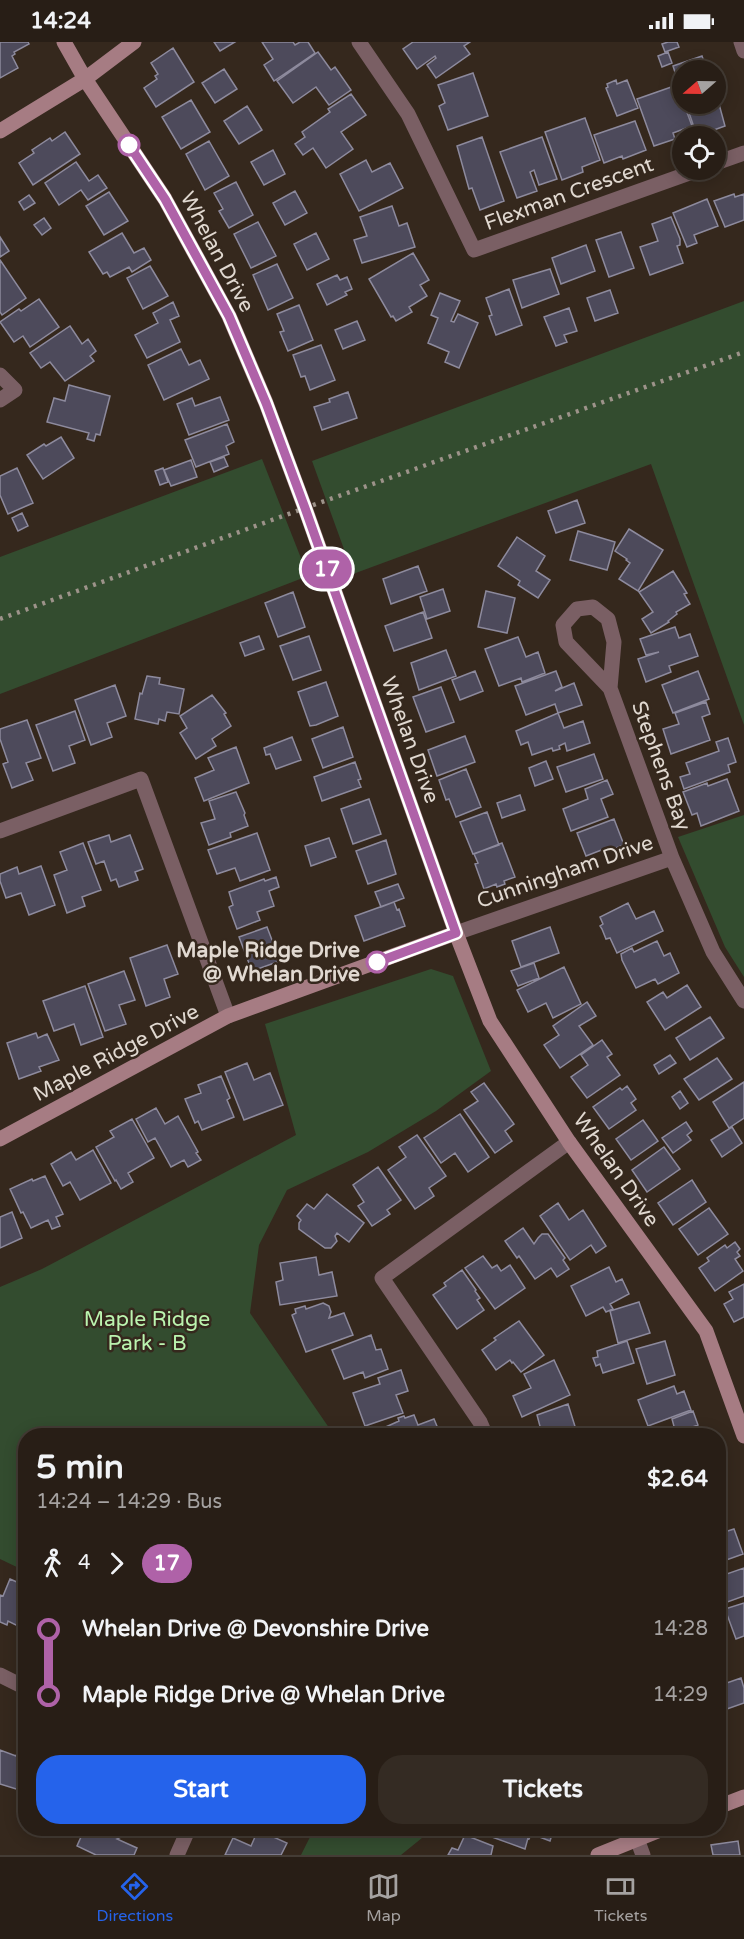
<!DOCTYPE html>
<html lang="en">
<head>
<meta charset="utf-8">
<style>
  body { margin:0; font-family:"Varela Round",sans-serif; background:#342b23; color:#f1f3f6; height:100vh; display:flex; flex-direction:column; font-size:22px; white-space:nowrap }
  * { box-sizing:border-box; margin:0 }
  p { font-size:20px; color:#a5a2a1 }
  .icon { flex:none; width:33px; height:33px; fill:none; stroke:currentColor; stroke-width:2; stroke-linecap:round; stroke-linejoin:round }
  .map { position:relative; flex:1; overflow:hidden }
  .panel { position:absolute; left:18px; top:1386px; width:708px; height:408px; display:flex; flex-direction:column; background:#281e16; border-radius:24px; box-shadow:0 3px 15px #0003,0 0 0 2px #443c35 }
  .panel>* { flex:none }
  .badge { padding:0 12px; border-radius:20px; font-size:21px; line-height:39px }
  .needle { width:39px; rotate:250deg }
  .buttons { position:absolute; left:672px; top:18px; display:grid; gap:12px }
  .buttons a { display:grid; place-items:center; width:54px; height:54px; border-radius:50%; background:#281e16; box-shadow:0 3px 15px #0003,0 0 0 2px #443c35; font-size:30px }
  .map>.badge { position:absolute; translate:-50% -50%; box-shadow:0 0 0 3px #fff }
  .legs { display:flex; align-items:center; gap:9px; height:66px; padding:0 18px; font-size:20px }
  .legs p { margin-inline-start:auto }
  .overview { display:flex; align-items:center; justify-content:space-between; height:102px; padding:0 18px }
  h1 { font-size:33px; font-weight:700; line-height:45px }
  .button { display:flex; gap:12px; margin-top:auto; padding:12px 18px }
  .button a { flex:1; height:69px; border-radius:24px; background:#2563eb; color:#fff; font-size:24px; font-weight:700; line-height:69px; text-align:center }
  .button a+a { background:#342b23; color:#f1f3f6 }
  ul { padding:0 18px; list-style:none }
  li { display:flex; align-items:center; gap:21px; height:66px; font-size:22px }
  li i { display:grid; place-items:center; width:9px; height:100%; margin:0 8px; background:currentColor }
  li i::after { content:''; width:15px; height:15px; margin:-8px; border:4px solid; border-radius:50%; background:#281e16 }
  li p { margin-inline-start:auto }
  li:first-child i { background:linear-gradient(#0000 50%,currentColor 0) }
  li:last-child i { background:linear-gradient(currentColor 50%,#0000 0) }
  .status { display:flex; justify-content:space-between; align-items:center; height:42px; padding:0 30px; background:#281e16; direction:ltr }
  .status svg { height:16px; fill:currentColor }
  .dock { display:flex; justify-content:space-around; align-items:center; height:84px; border-top:2px solid #443c35; background:#281e16; font-size:16px; color:#a5a2a1 }
  .dock a { display:grid; justify-items:center; gap:3px }
  .dock .current { color:#2563eb }
  .map>svg:first-child { display:block }
</style>
</head>
<body>
<div class="status"><b>14:24</b><svg viewBox="0 0 49 12"><path d="M0 12V9h3v3zM5 12V6h3v6zM10 12V3h3v9zM15 12V0h3v12zM26 1h20v11H26zM47 4h2v5h-2z"/></svg></div>
<div class="map">
<svg width="744" height="1813" viewBox="0 0 744 1813">
  <rect width="100%" height="100%" fill="#35281d"/>
  <path fill="#334c2f" d="M744,259V683L651,422L353,532L312,419Z
    M262,417L308,534L0,652V515Z
    M744,773V935L725,905L678,795Z
    M431,927L453,934L491,1029L436,1069L368,1110L287,1148L259,1203L250,1271L334,1393L26,1394L25,1529L0,1517V1245L42,1227L296,1093L265,982Z
    M314,1787V1786L433,1787L401,1813H301Z"/>
  <path fill="#4d4a5b" stroke="#8d8a9d" stroke-width="1.5" d="M0,0H28L29,2L14,10L15,12L12,14L18,26L0,36Z
    M214,0H235L220,9Z
    M262,0H293L295,3L300,0H308L315,11L274,39L264,23L273,17Z
    M413,0H470L464,4L470,12L436,36L427,23L436,16L435,14L417,27L403,7Z
    M668,0H677L679,5L665,10L662,2Z
    M173,6L194,40L156,65L144,46L157,37L155,34L158,32L151,21Z
    M318,10L331,28L335,25L351,48L329,63L316,45L293,61L277,39Z
    M668,10L672,21L662,25L658,14Z
    M702,14L707,28H682V52L673,24Z
    M224,27L237,47L215,61L202,41Z
    M473,31L488,74L448,88L439,64L445,61L438,43Z
    M616,38L617,42L627,38L638,66L617,74L606,46L608,45L607,42Z
    M677,43L692,84L673,91L675,97L654,104L637,57Z
    M716,51L725,84L697,94L686,62H716Z
    M351,52L366,73L341,90L353,107L326,126L313,106L303,113L295,102L305,95L302,90L330,70L328,67Z
    M191,58L210,90L181,107L162,75Z
    M247,64L262,88L239,102L224,79Z
    M585,76L600,118L582,125L583,130L562,138L545,90Z
    M635,79L646,108L623,117L622,114L604,121L594,93Z
    M65,90L80,112L33,143L19,121L34,111L32,108L50,96L52,99Z
    M482,95L504,159L480,168L472,146L469,147L457,104Z
    M542,95L557,137L539,143L534,128L530,130L537,149L517,156L500,110Z
    M209,99L229,134L205,148L186,112Z
    M273,108L285,132L264,143L251,120Z
    M366,118L372,130L390,121L403,146L359,169L340,132Z
    M76,120L89,139L98,133L107,146L88,158L81,148L59,163L45,141Z
    M236,140L253,173L229,186L219,169L223,167L214,151Z
    M295,149L307,171L285,183L273,161Z
    M109,150L128,179L104,193L86,164Z
    M734,152L735,155L744,152V178L725,185L714,159Z
    M29,153L35,161L24,168L19,160Z
    M707,157L718,184L694,193L697,201L687,205L673,171Z
    M392,164L399,184L407,181L415,205L362,221L354,198L367,194L360,175Z
    M671,175L680,197V203L677,204L683,221L650,233L640,205L658,199L652,182Z
    M44,176L51,186L42,193L34,183Z
    M258,180L276,214L251,226L234,192Z
    M621,190L634,226L609,235L596,198Z
    M122,191L134,211L144,206L151,218L132,230L129,225L110,235L107,230L103,232L89,210Z
    M316,191L329,217L307,228L294,202Z
    M0,195L9,209L0,215Z
    M586,203L595,229L561,242L552,216Z
    M413,211L429,238L420,243L427,254L409,265L412,270L396,279L393,274L391,275L369,237Z
    M0,218L26,256L2,273L0,270Z
    M277,222L293,256L268,268L253,233Z
    M150,224L168,254L143,267L127,236Z
    M550,227L559,252L522,266L513,238Z
    M337,233L340,238L347,235L352,247L345,250L347,253L327,263L317,242Z
    M509,247L522,283L496,293L489,274L492,273L486,256Z
    M610,248L618,271L595,279L587,256Z
    M440,251L460,259L451,279L454,280L458,272L478,281L459,326L445,320L449,310L428,301L438,276L431,273Z
    M39,257L59,285L30,305L23,294L14,300L0,280L19,267L21,269Z
    M173,260L179,274L170,278L180,300L147,316L135,293L158,281L153,271Z
    M299,263L313,298L288,309L280,290L284,289L277,272Z
    M569,266L577,289L564,293L567,300L556,304L544,275Z
    M357,279L365,298L343,307L335,288Z
    M70,284L82,302L88,297L96,309L90,314L94,319L65,339L50,320L41,326L30,311Z
    M321,303L335,338L310,348L305,334L301,335L293,313Z
    M181,307L189,323L200,318L209,337L164,358L148,323Z
    M69,343L110,354L100,393L96,392L94,399L87,397L89,391L47,380L54,356L65,359Z
    M348,350L357,376L322,388L314,365L330,360L329,357Z
    M220,355L229,378L189,393L177,362L192,356L195,364Z
    M227,382L234,400L226,404L229,412L196,425L185,398Z
    M61,395L74,416L43,437L27,413L44,402L46,404Z
    M224,415L228,424L214,430L210,420Z
    M191,418L197,435L171,444L164,428Z
    M17,426L33,461L8,472L0,453V434Z
    M163,426L168,440L160,443L155,429Z
    M577,458L585,481L556,491L548,469Z
    M22,471L28,484L18,489L12,476Z
    M629,487L663,508L638,549L619,537L630,521L626,518L627,517L615,509Z
    M578,489L615,500L607,528L570,518Z
    M517,495L545,514L536,529L550,538L538,556L518,543L520,539L498,524Z
    M418,524L427,549L391,562L383,537Z
    M673,529L687,551L684,552L690,562L676,570L677,572L668,579L669,580L651,591L642,577L653,570L639,550Z
    M443,547L450,569L427,577L420,555Z
    M486,549L515,556L507,591L478,585Z
    M293,550L305,585L278,595L265,561Z
    M423,570L432,596L394,609L385,584Z
    M675,585L679,596L690,592L698,614L669,624L671,630L646,640L638,617L659,610L646,613L640,597Z
    M259,594L264,607L245,614L240,601Z
    M309,594L321,628L293,638L280,604Z
    M518,595L526,615L538,610L545,631L522,640L521,636L499,644L485,607Z
    M446,608L456,634L419,648L411,621Z
    M475,629L483,649L460,658L452,638Z
    M556,629L562,645L555,649L574,641L582,663L558,671L555,662L526,673L515,644Z
    M698,629L709,657L673,671L662,643Z
    M147,634L160,636L159,642L184,647L179,672L167,670L165,679L159,677L158,682L135,677L140,651L142,652Z
    M326,640L338,674L316,683L310,684L298,650Z
    M115,643L126,674L107,681L112,695L91,703L75,658Z
    M441,645L454,680L426,690L413,655Z
    M212,653L226,671L224,672L231,684L212,697L216,704L196,717L180,691L187,686L180,674Z
    M706,660L710,672L702,675L710,698L671,712L663,687L679,682L675,671Z
    M75,669L85,698L69,704L75,721L53,729L36,683Z
    M558,671L564,686L583,679L590,701L567,709L565,701L559,704L560,707L553,709L552,706L532,713L528,700L521,703L516,689Z
    M27,678L41,716L26,721L33,738L12,746L3,722L8,720L0,697V687Z
    M343,685L353,715L323,726L312,697Z
    M465,694L475,720L437,734L428,708Z
    M292,695L301,718L276,727L270,712L266,713L264,706Z
    M728,696L736,720L728,723L730,730L684,747L680,735L690,732L686,721L719,709L716,700Z
    M236,705L249,741L204,759L195,736L214,728L208,716Z
    M594,712L603,737L566,750L557,725Z
    M546,719L553,737L535,744L529,726Z
    M355,720L361,737L358,738L361,745L322,759L314,735Z
    M466,727L481,765L456,775L449,757L446,758L439,738Z
    M727,737L739,769L701,784L697,771L692,773L683,750L707,741L708,744Z
    M607,738L613,752L601,757L608,775L571,789L563,767L588,757L585,747Z
    M236,750L245,771L244,773L248,784L230,791L231,795L209,803L201,781L215,777L209,759Z
    M520,753L525,768L502,776L497,761Z
    M369,757L381,792L353,802L341,767Z
    M487,770L499,803L473,812L460,780Z
    M614,777L624,803L605,810L604,807L586,814L577,791Z
    M257,791L270,828L240,839L235,826L217,832L208,808Z
    M109,793L111,800L130,793L143,827L135,830L138,838L119,845L116,837L111,839L104,819L96,822L88,800Z
    M329,796L336,815L311,824L305,804Z
    M386,798L396,832L368,842L356,809Z
    M83,801L101,848L82,855L85,864L67,871L54,833L67,828L60,810Z
    M502,801L515,835L504,839L505,842L497,845L496,842L484,847L475,822L478,821L474,812Z
    M41,824L55,863L29,873L21,851L6,856L0,839V832L17,825L19,832Z
    M276,835L279,845L269,849L274,864L257,870L260,878L237,887L229,865L233,863L229,850L264,837L265,839Z
    M398,842L404,856L381,865L375,850Z
    M394,860L397,868L399,867L405,884L364,899L355,874Z
    M628,861L636,877L654,869L663,889L617,911L610,896L606,897L602,887L600,884L603,882L600,875Z
    M267,885L280,919L252,929L239,895Z
    M550,885L559,911L521,925L512,899Z
    M657,899L664,914L670,911L679,931L658,942L655,937L636,946L622,918L621,912L632,906L634,910Z
    M167,903L178,932L164,937L170,955L146,964L130,916Z
    M534,921L539,936L518,944L511,929Z
    M564,925L581,962L553,976L546,961L528,970L517,948Z
    M124,929L135,958L119,963L126,982L105,989L88,942Z
    M687,943L701,965L665,988L647,960L663,950L667,956Z
    M85,944L103,995L81,1003L74,982L54,989L43,959Z
    M587,960L596,974L579,984L593,1003L560,1026L544,1003L559,993L553,984Z
    M710,975L724,996L690,1018L676,996Z
    M36,991L38,996L47,992L59,1018L39,1025L41,1029L19,1037L7,1001Z
    M602,998L612,1012L607,1015L620,1033L587,1056L571,1035L588,1023L581,1013Z
    M670,1013L676,1021L659,1032L654,1023Z
    M717,1016L732,1037L699,1058L684,1037Z
    M247,1021L254,1038L270,1031L283,1063L244,1078L225,1030Z
    M221,1034L230,1056L227,1058L234,1075L202,1088L198,1079L195,1081L185,1057L201,1051L198,1043Z
    M744,1040V1076L729,1086L713,1060Z
    M484,1041L514,1082L505,1089L512,1099L495,1111L464,1068L478,1059L471,1050Z
    M627,1044L636,1057L631,1061L636,1068L609,1087L593,1065L620,1046L622,1048Z
    M680,1049L688,1061L680,1067L672,1055Z
    M156,1066L165,1082L178,1074L198,1110L196,1111L201,1118L188,1125L184,1118L171,1125L155,1096L148,1100L136,1077Z
    M460,1072L489,1115L468,1130L455,1111L441,1121L424,1096Z
    M132,1077L154,1116L128,1131L133,1140L121,1147L116,1138L115,1139L96,1105L114,1095L110,1089Z
    M643,1078L658,1099L631,1118L616,1097Z
    M686,1080L692,1089L687,1093L691,1098L673,1111L662,1096Z
    M732,1085L742,1101L722,1115L711,1098Z
    M417,1093L446,1134L429,1146L434,1154L415,1167L388,1128L406,1115L399,1105Z
    M664,1105L680,1127L647,1150L632,1128Z
    M93,1108L111,1141L80,1158L70,1140L63,1144L51,1122L71,1110L76,1118Z
    M378,1125L401,1158L387,1168L390,1172L372,1184L358,1164L364,1160L353,1143Z
    M45,1134L63,1172L56,1175L60,1184L52,1187L48,1178L31,1186L23,1170L21,1171L10,1147L32,1137L33,1139Z
    M692,1138L706,1160L673,1183L658,1161Z
    M327,1152L364,1181L349,1200L337,1191L335,1194L337,1199L331,1206H325L299,1187V1181L301,1178L297,1174L307,1162L314,1167Z
    M558,1161L569,1178L583,1168L606,1204L596,1211L591,1203L570,1218L540,1174Z
    M709,1166L728,1192L698,1213L679,1187Z
    M12,1170L22,1196L0,1206V1175Z
    M523,1186L534,1202L538,1196L542,1192H548L565,1216L563,1218L569,1227L557,1235L551,1226L535,1237L519,1214L517,1216L505,1199Z
    M735,1200L740,1207L737,1210L740,1214L735,1217L743,1229L715,1249L699,1226L709,1219L707,1216L725,1203L727,1206Z
    M483,1214L492,1226L497,1223L501,1229L510,1223L525,1246L495,1267L465,1226Z
    M316,1215L319,1233L332,1230L337,1254L280,1263L276,1240L283,1238L280,1221Z
    M609,1225L616,1240L622,1237L629,1252L610,1262L613,1267L606,1270L603,1265L586,1274L571,1244Z
    M462,1228L476,1248L475,1249L480,1256L477,1258L484,1268L457,1287L433,1253L446,1244L444,1241Z
    M744,1242V1275L734,1280L724,1262L733,1257L729,1250Z
    M639,1260L650,1291L618,1301L610,1269Z
    M323,1261L329,1264L331,1270L329,1276L344,1271L353,1293L306,1310L292,1273L296,1271L295,1267L305,1264L306,1267Z
    M519,1279L544,1313L521,1330L513,1320L512,1321L510,1318L496,1328L482,1308L496,1298L494,1296Z
    M371,1293L376,1308L381,1307L388,1327L365,1336L363,1330L344,1337L332,1308Z
    M627,1299L634,1321L603,1331L600,1322L596,1324L593,1316L598,1315L597,1309Z
    M665,1299L675,1333L647,1342L636,1307Z
    M554,1318L570,1353L522,1375L513,1354L531,1346L524,1332Z
    M401,1328L408,1349L396,1353L403,1371L365,1384L353,1351L380,1342L378,1336Z
    M674,1344L677,1352L684,1349L691,1368L648,1384L638,1358Z
    M568,1362L578,1394H528L541,1388L537,1373Z
    M693,1369L698,1383L687,1387L689,1394H657L675,1388L672,1377Z
    M414,1373L418,1383L434,1377L441,1394H381L379,1388L399,1379L398,1376L404,1374L405,1376Z
    M718,1455L727,1478L718,1481Z
    M734,1487L743,1512L718,1521V1492Z
    M744,1526V1554L719,1563L718,1535Z
    M10,1537L26,1544V1563L18,1584L8,1579L7,1583L0,1580V1553L3,1554Z
    M744,1561V1594L736,1597L725,1567Z
    M741,1636L744,1646V1661L724,1668L718,1651V1644Z
    M23,1695L26,1696V1750L0,1742V1708L16,1714Z
    M126,1786L123,1794L117,1797L137,1806L134,1813H96L77,1804L85,1786Z
    M495,1786H554L550,1799L529,1791L531,1793L529,1797L528,1796L525,1807L492,1795Z
    M258,1788L287,1801L281,1813H225L233,1796L251,1804Z
    M465,1793L493,1804L491,1813H448L452,1806L458,1808Z
    M738,1799L740,1813H713L711,1803Z"/>
  <g fill="none" stroke-linecap="round" stroke-linejoin="round">
    <path stroke="#7a5f64" stroke-width="15" d="M359,0L408,72L474,208L698,128
      M741,0L744,9
      M716,121L744,111
      M0,333L15,348L0,358
      M610,646L566,600L563,583L577,567L593,565L608,577L614,600L610,646L672,816L713,910L744,959
      M0,789L141,737L228,974
      M456,891L672,816
      M486,1394L480,1380L382,1236L569,1100
      M0,1633L26,1646
      M633,1786L643,1813
      M177,1813L189,1786"/>
    <path stroke="#a67c83" stroke-width="15" d="M64,0L85,37L165,157L229,274L266,361L305,466L456,891L490,979L569,1100L706,1289L744,1394
      M0,89L85,37L134,0
      M0,1097L228,974L456,891
      M718,1765L744,1755
      M598,1813L665,1786"/>
    <path stroke="#9d938a" stroke-width="4.5" stroke-dasharray="3 6" stroke-linecap="butt" d="M0,577L305,466L744,310"/>
  </g>
  <g fill="none" stroke-linecap="round" stroke-linejoin="round">
    <defs>
      <path id="line-1" d="M129,103L165,157L229,274L266,361L305,466L456,891L377,920"/>
    </defs>
    <use href="#line-1" stroke="#fff" stroke-width="14"/>
    <use href="#line-1" stroke="#af62a8" stroke-width="9"/>
  </g>
  <g fill="#fff" stroke="#af62a8" stroke-width="3">
    <circle cx="129" cy="103" r="10"/>
    <circle cx="377" cy="920" r="10"/>
  </g>
  <g text-anchor="middle" dominant-baseline="central" stroke-width="5" stroke-linejoin="round" paint-order="stroke">
    <g font-size="21" fill="#e1d9d1" stroke="#35281d">
      <text transform="translate(569 152) rotate(-20)">Flexman Crescent</text>
      <text transform="translate(217 210) rotate(62)">Whelan Drive</text>
      <text transform="translate(410 698) rotate(70)">Whelan Drive</text>
      <text transform="translate(661 724) rotate(70)">Stephens Bay</text>
      <text transform="translate(565 830) rotate(-19)">Cunningham Drive</text>
      <text transform="translate(116 1011) rotate(-28)">Maple Ridge Drive</text>
      <text transform="translate(616 1128) rotate(55)">Whelan Drive</text>
    </g>
    <g font-size="21" font-weight="bold" fill="#e1d9d1" stroke="#35281d" text-anchor="end">
      <text x="360" y="908">Maple Ridge Drive<tspan x="360" dy="24">@ Whelan Drive</tspan></text>
    </g>
    <g font-size="21" fill="#bbf4af" stroke="#35281d">
      <text x="147" y="1277">Maple Ridge<tspan x="147" dy="24">Park - B</tspan></text>
    </g>
  </g>
</svg>
<div class="buttons">
<a><svg class="needle" viewBox="-14 -14 28 28"><path d="M0-13l5 13h-10z" fill="#e53935"/><path d="M0 13l5-13h-10z" fill="#a5a2a1"/></svg></a>
<a><svg class="icon" aria-label="locate" viewBox="0 0 24 24"><circle cx="12" cy="12" r="6"/><path d="M12 2v4M12 18v4M2 12h4M18 12h4"/></svg></a>
</div>
<b class="badge" style="left:327px;top:527px;background:#af62a8;color:#fff">17</b>
<section class="panel">
<div class="overview"><div><h1>5 min</h1><p>14:24 – 14:29 · Bus</p></div><b>$2.64</b></div>
<div class="legs"><svg class="icon" aria-label="walk" viewBox="0 0 24 24"><circle cx="13" cy="4" r="2"/><path d="M13 8l-2 6 4 7M11 14l-3 7M7 12l3-4h3l4 4"/></svg>4<svg class="icon" aria-label="forward" viewBox="0 0 24 24"><path d="M9 5l7 7-7 7"/></svg><b class="badge" style="background:#af62a8;color:#fff">17</b></div>
<ul>
<li><i style="color:#af62a8"></i><b>Whelan Drive @ Devonshire Drive</b><p>14:28</p></li>
<li><i style="color:#af62a8"></i><b>Maple Ridge Drive @ Whelan Drive</b><p>14:29</p></li>
</ul>
<div class="button"><a>Start</a><a>Tickets</a></div>
</section>
</div>
<nav class="dock">
<a class="current"><svg class="icon" aria-label="directions" viewBox="0 0 24 24"><path d="M12 3l9 9-9 9-9-9zM9 14v-3h6M13 9l2 2-2 2"/></svg>Directions</a>
<a><svg class="icon" aria-label="map" viewBox="0 0 24 24"><path d="M3 6l6-2 6 2 6-2v14l-6 2-6-2-6 2zM9 4v14M15 6v14"/></svg>Map</a>
<a><svg class="icon" aria-label="tickets" viewBox="0 0 24 24"><path d="M3 7h18v10H3zM15 7v10"/></svg>Tickets</a>
</nav>
</body>
</html>
